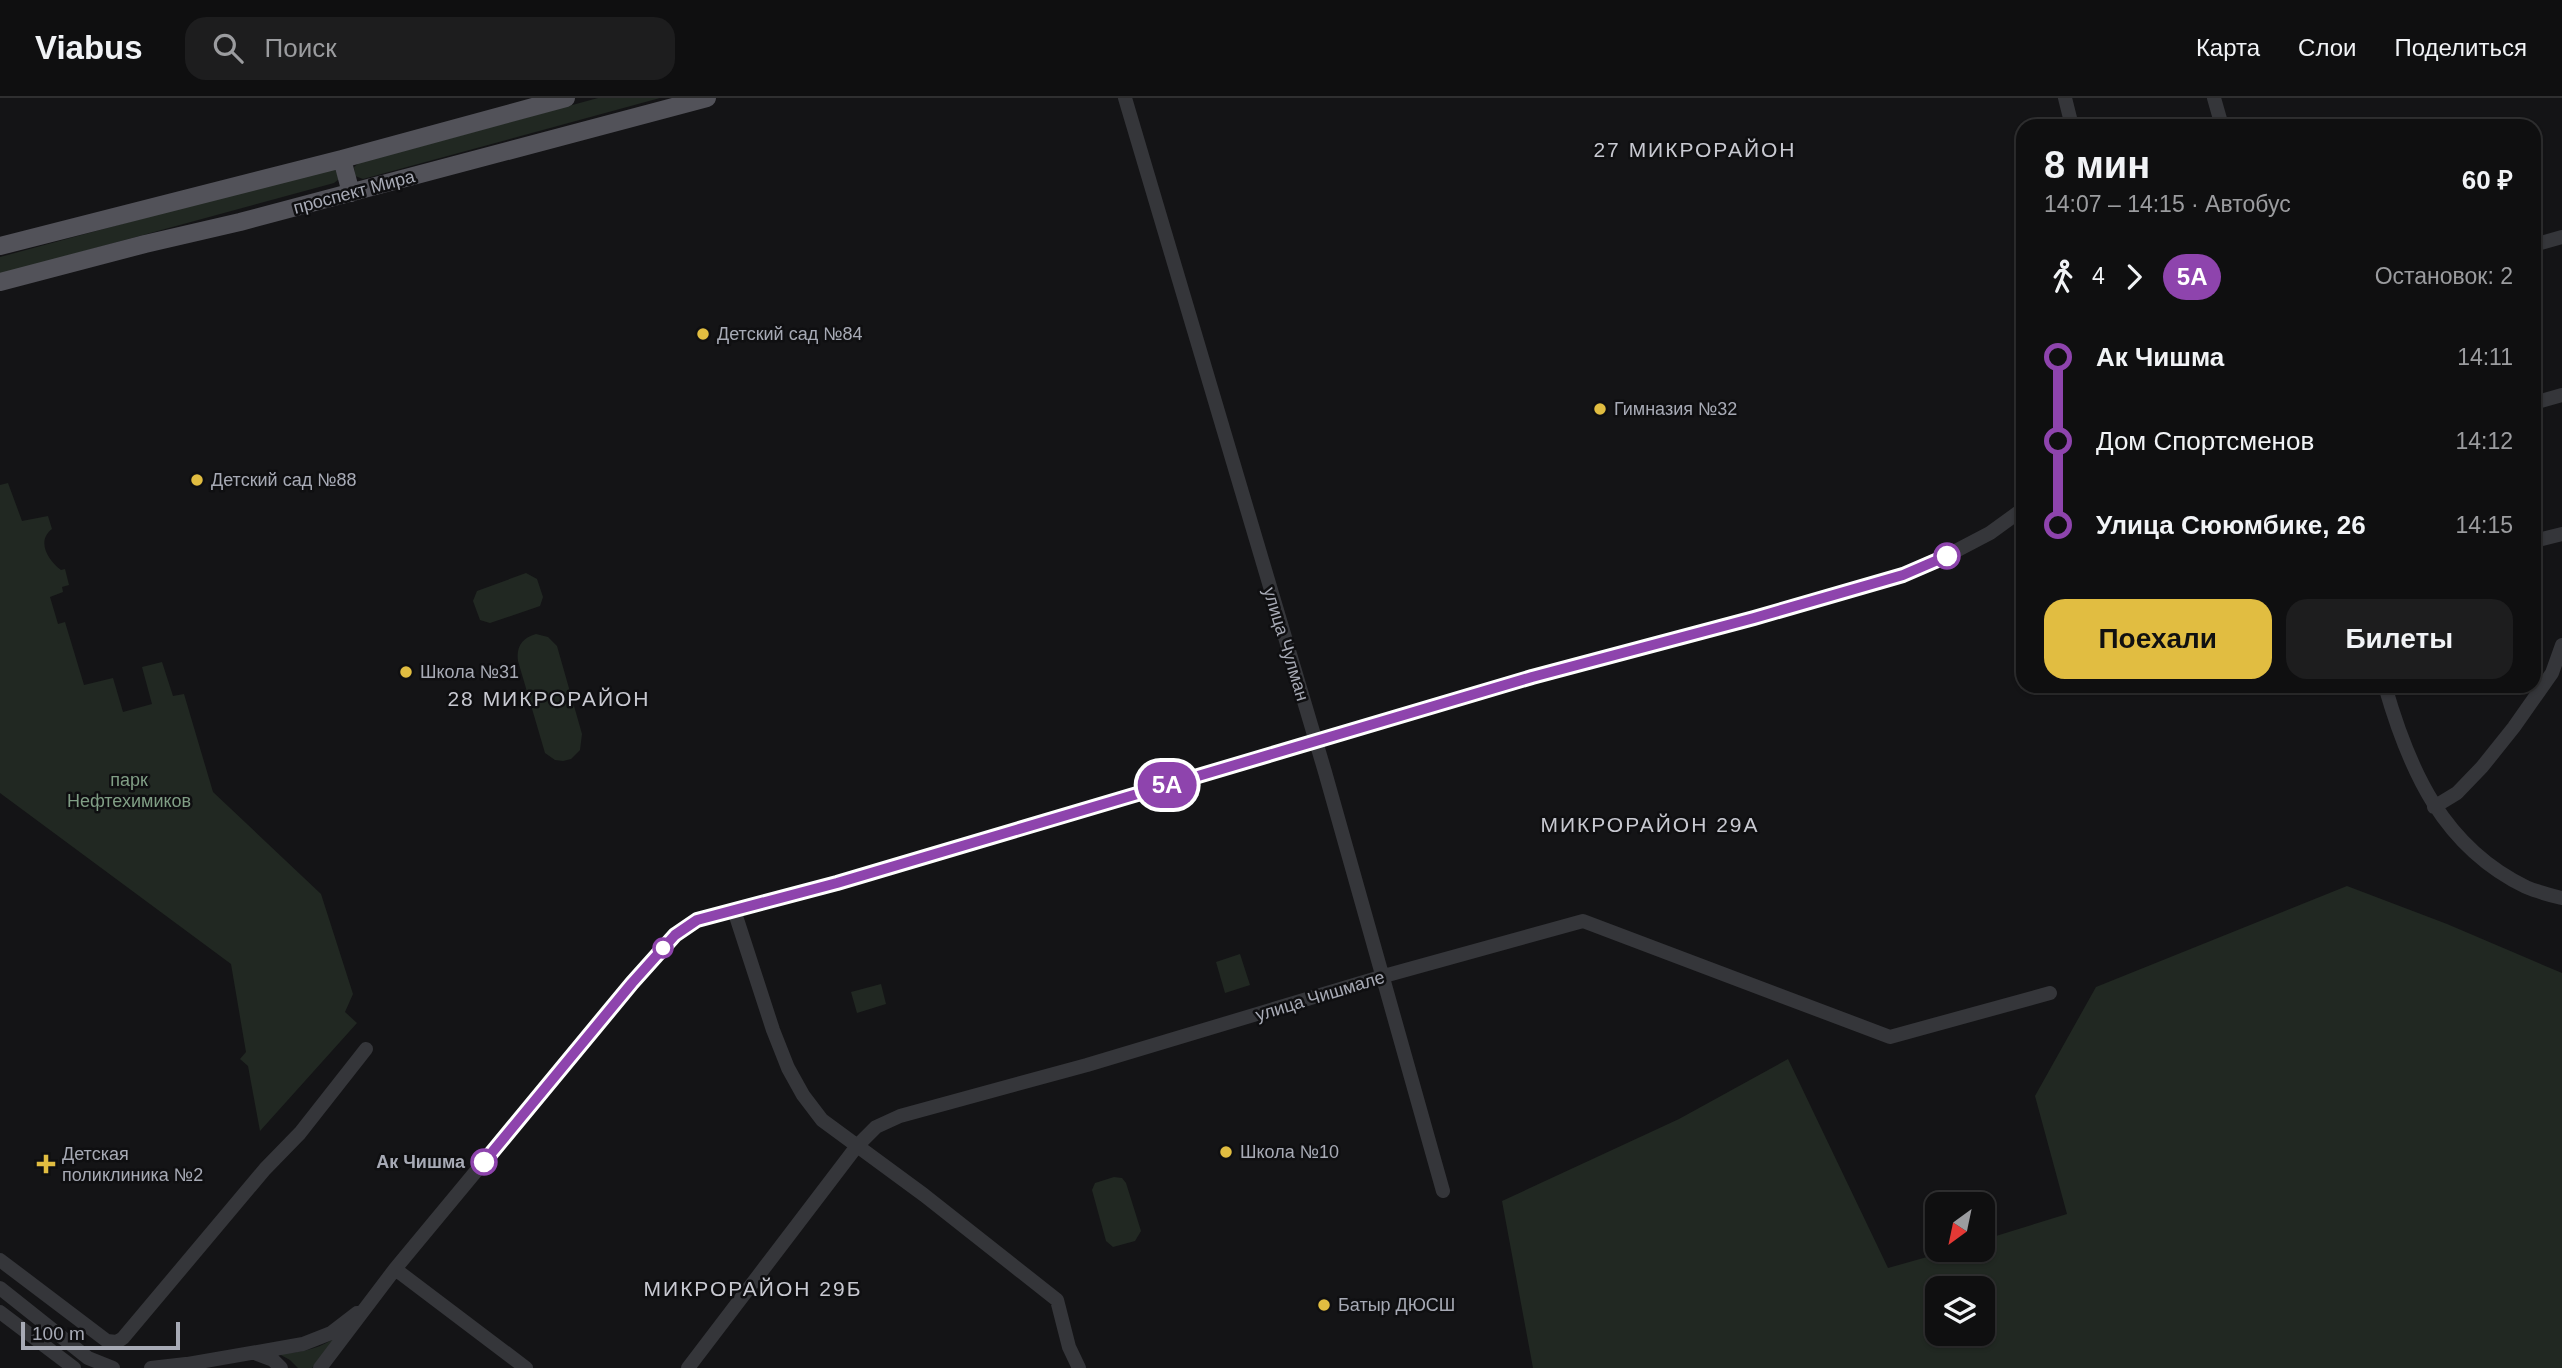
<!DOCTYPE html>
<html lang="ru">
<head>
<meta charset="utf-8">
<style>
  body { margin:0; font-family:Arial,sans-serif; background:#1d1d1e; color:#f1f3f6; height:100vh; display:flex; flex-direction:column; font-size:26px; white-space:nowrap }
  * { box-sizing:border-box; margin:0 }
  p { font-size:23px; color:#9b9c9f }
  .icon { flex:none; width:38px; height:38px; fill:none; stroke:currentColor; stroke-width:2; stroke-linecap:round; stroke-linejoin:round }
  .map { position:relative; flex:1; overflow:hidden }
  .panel { position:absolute; left:2016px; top:21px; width:525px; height:574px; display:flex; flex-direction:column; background:#0f0f10; border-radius:21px; box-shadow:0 2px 5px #0004,0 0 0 2px #2f2f30 }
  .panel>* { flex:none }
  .badge { padding:0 14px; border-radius:23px; font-size:24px; line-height:46px }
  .needle { width:46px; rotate:213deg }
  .tools { position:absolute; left:1925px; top:1094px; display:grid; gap:14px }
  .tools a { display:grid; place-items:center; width:70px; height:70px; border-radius:14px; background:#0f0f10; box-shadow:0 2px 5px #0004,0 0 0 2px #2f2f30; font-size:35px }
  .scale { position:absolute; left:21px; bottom:18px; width:159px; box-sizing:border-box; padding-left:7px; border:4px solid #a7aab5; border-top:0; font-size:19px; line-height:24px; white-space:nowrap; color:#a7aab5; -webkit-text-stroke:5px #0f0f11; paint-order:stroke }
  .map>.badge { position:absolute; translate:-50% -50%; box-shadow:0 0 0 4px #fff }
  .legs { display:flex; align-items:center; gap:10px; height:77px; padding:0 28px; font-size:23px }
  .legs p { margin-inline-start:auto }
  .overview { display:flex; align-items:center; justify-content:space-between; height:119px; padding:0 28px }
  h1 { font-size:38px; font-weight:600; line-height:52px }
  .cta { display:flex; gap:14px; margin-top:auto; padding:14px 28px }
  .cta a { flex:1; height:80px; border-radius:21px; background:#e1bd41; color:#111; font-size:28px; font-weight:600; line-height:80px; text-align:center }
  .cta a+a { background:#1d1d1e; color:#f1f3f6 }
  ul { padding:0 28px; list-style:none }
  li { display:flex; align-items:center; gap:24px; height:84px; font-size:26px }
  li i { display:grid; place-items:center; width:10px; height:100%; margin:0 9px; background:currentColor }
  li i::after { content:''; width:18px; height:18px; margin:-9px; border:5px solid; border-radius:50%; background:#0f0f10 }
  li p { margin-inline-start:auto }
  li:first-child i { background:linear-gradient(#0000 50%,currentColor 0) }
  li:last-child i { background:linear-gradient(currentColor 50%,#0000 0) }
  header { display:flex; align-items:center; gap:42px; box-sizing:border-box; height:98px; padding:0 35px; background:#0f0f10; border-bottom:2px solid #2f2f30 }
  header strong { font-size:33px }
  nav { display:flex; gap:38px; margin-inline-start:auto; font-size:24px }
  .search { width:490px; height:63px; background:#1d1d1e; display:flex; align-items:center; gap:18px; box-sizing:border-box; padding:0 24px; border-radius:21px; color:#9b9c9f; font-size:26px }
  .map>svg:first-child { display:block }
</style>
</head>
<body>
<header>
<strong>Viabus</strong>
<div class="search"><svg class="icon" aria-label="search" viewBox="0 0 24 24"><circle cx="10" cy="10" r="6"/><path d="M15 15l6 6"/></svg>Поиск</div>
<nav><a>Карта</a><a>Слои</a><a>Поделиться</a></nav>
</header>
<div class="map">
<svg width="2562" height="1270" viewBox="0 0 2562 1270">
  <rect width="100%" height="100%" fill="#141416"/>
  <path fill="#212822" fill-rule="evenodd" d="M598,0H660L363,81L355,78L354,69L359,65Z
    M329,70H335L339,81L334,85L0,176V159Z
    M8,385L22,423L48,418L52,431C36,443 48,462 61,472L65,471L69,487L62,489L63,494L50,499L58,526L65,524L84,587L113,580L123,614L152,606L142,569L162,564L173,598L184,596L213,694L321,796L353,896L345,914L357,925L260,1033L248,968L240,961L246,954L231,866L0,695V387Z
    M526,475L537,481L543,499L540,508L490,525L480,522L473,503L477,493Z
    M536,536L548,539L557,548L582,636L580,652L571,661L563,663L555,662L545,655L518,563C516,549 522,540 536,536Z
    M2347,788L2447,826L2562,875V1270H1533L1502,1103L1679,1021L1788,961L1888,1170L1952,1152H1983V1142L2067,1116L2035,998L2096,889ZM1937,1190H1983V1236H1937Z
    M1240,856L1250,887L1225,895L1216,864Z
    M881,886L886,906L857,915L851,894Z
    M1114,1079L1122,1080L1126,1085L1141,1133L1135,1143L1113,1149L1106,1143L1092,1092L1095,1085Z
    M341,1235L312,1270H298L290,1262L279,1256C303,1254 322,1251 341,1235Z"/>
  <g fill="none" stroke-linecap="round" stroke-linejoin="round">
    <path stroke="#35363a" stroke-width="14" d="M1125,0L1325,674L1443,1093
      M2065,0L2072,28
      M2214,0L2222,28
      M2534,147L2562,139
      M2534,305L2562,297
      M2534,443L2562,436
      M2385,588C2409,672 2443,749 2526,789C2537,794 2550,797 2562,800
      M2434,709L2457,695L2482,669L2514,629L2552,575L2562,547
      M734,812L773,932L788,970L803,997L822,1022L924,1097L1057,1202L1069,1249L1079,1270
      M0,1162L107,1243L117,1244L123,1240L265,1071L300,1035L366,951
      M395,1171L526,1270
      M0,1190L88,1260L113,1270
      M0,1214L74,1270
      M257,1256L273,1262L281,1270
      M151,1270L186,1266
      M179,1270L188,1266L303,1246L331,1235L357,1215
      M320,1270L395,1171L632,885L675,837L697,822L837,785L1532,579L1754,520L1903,477L1948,457L1990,435L2023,411
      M688,1270L857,1048L876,1029L900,1018L1087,967L1384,878L1583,823L1890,939L2050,895"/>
    <path stroke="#525259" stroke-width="18" d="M342,61L351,95
      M0,148L342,61L566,0
      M0,184L145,146L240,124L707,0"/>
  </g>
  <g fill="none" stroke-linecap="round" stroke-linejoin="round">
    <defs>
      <path id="line-1" d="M484,1064L632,885L675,837L697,822L837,785L1532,579L1754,520L1903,477L1947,458"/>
    </defs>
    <use href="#line-1" stroke="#fff" stroke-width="16"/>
    <use href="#line-1" stroke="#8e44ad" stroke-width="10"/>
  </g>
  <g fill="#e1bd41" stroke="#0f0f11" stroke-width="2.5">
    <circle cx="703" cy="236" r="7"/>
    <circle cx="1600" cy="311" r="7"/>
    <circle cx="197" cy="382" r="7"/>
    <circle cx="406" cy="574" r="7"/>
    <circle cx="1226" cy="1054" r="7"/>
    <path d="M42.5 1055.5h7v7h7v7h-7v7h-7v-7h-7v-7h7z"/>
    <circle cx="1324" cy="1207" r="7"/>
  </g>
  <g fill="#fff" stroke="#8e44ad" stroke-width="3.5">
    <circle cx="1947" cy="458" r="12"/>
    <circle cx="663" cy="850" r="9"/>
    <circle cx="484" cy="1064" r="12"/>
  </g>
  <g text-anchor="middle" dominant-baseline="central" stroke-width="5" stroke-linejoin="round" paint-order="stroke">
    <g font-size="18" fill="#a7aab5" stroke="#0f0f11">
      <text transform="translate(354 94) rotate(-15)">проспект Мира</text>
      <text transform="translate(1286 546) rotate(73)">улица Чулман</text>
      <text transform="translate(1320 898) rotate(-17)">улица Чишмале</text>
    </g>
    <g font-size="18" fill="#a7aab5" stroke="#0f0f11" text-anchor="start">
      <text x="717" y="236">Детский сад №84</text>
      <text x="1614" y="311">Гимназия №32</text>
      <text x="211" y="382">Детский сад №88</text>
      <text x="420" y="574">Школа №31</text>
      <text x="1240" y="1054">Школа №10</text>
      <text x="62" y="1056">Детская<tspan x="62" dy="21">поликлиника №2</tspan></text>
      <text x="1338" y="1207">Батыр ДЮСШ</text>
    </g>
    <g font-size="18" fill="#809e85" stroke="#0f0f11">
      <text x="129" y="682">парк<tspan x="129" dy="21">Нефтехимиков</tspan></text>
    </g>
    <g font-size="18" font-weight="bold" fill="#a7aab5" stroke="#0f0f11" text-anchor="end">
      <text x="465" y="1064">Ак Чишма</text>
    </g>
    <g font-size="21" letter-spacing="2" fill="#c8c9d1" stroke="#0f0f11">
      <text x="1695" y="51">27 МИКРОРАЙОН</text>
      <text x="549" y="600">28 МИКРОРАЙОН</text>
      <text x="1650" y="726">МИКРОРАЙОН 29А</text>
      <text x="753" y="1190">МИКРОРАЙОН 29Б</text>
    </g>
  </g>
</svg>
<div class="tools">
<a><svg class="needle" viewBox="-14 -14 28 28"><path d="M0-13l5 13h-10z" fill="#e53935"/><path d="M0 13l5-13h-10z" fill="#9b9c9f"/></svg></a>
<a><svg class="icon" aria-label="layers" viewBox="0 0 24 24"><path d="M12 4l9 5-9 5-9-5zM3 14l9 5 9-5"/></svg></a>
</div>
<div class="scale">100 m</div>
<b class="badge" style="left:1167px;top:687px;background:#8e44ad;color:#fff">5А</b>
<section class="panel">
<div class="overview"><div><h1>8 мин</h1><p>14:07 – 14:15 · Автобус</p></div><b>60 ₽</b></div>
<div class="legs"><svg class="icon" aria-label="walk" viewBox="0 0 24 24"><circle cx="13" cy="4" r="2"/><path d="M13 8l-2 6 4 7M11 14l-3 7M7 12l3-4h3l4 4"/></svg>4<svg class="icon" aria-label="forward" viewBox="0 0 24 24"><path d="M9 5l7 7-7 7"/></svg><b class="badge" style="background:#8e44ad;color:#fff">5А</b><p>Остановок: 2</p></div>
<ul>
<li><i style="color:#8e44ad"></i><b>Ак Чишма</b><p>14:11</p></li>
<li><i style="color:#8e44ad"></i><span>Дом Спортсменов</span><p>14:12</p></li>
<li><i style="color:#8e44ad"></i><b>Улица Сююмбике, 26</b><p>14:15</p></li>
</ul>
<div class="cta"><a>Поехали</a><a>Билеты</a></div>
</section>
</div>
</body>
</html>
